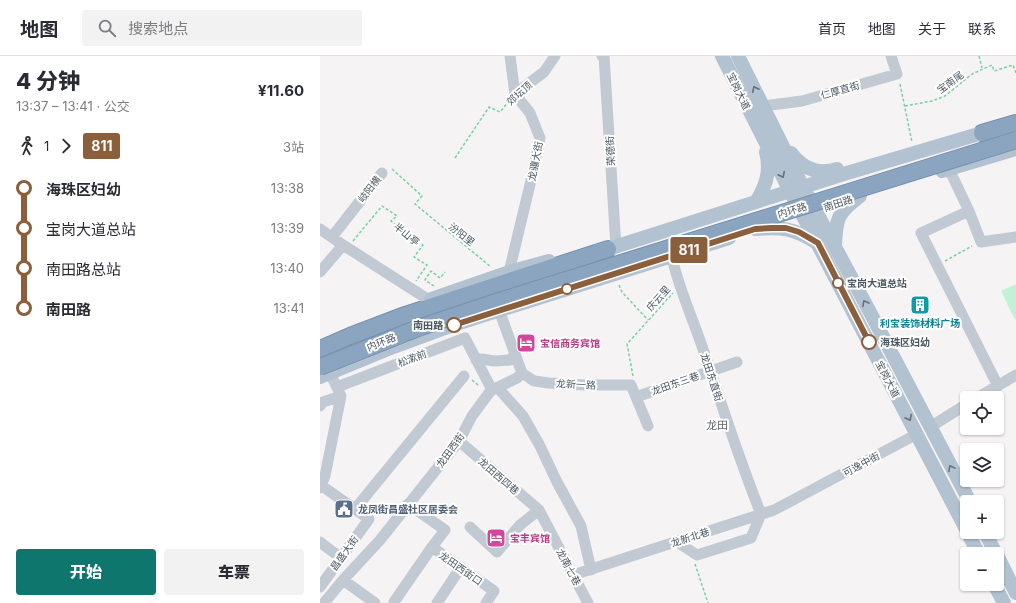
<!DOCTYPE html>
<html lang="zh">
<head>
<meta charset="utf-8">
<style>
  body { margin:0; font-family:Inter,"Noto Sans SC",sans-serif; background:#f2f2f3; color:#2b2b33; height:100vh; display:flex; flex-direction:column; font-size:15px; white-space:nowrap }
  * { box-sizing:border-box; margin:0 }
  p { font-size:13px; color:#7c7c81 }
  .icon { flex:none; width:22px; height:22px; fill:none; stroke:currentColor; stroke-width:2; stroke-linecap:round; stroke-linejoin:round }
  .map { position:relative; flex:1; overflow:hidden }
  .panel { display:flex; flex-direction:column; background:#fff; width:320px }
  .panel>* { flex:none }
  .badge { padding:0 8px; border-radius:3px; font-size:14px; line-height:26px }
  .controls { position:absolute; left:640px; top:335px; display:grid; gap:8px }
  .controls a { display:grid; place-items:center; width:44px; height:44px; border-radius:4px; background:#fff; box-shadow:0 1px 3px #0004; font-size:20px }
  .map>.badge { position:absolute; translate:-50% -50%; box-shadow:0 0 0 2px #fff }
  .legs { display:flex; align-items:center; gap:6px; height:44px; padding:0 16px; font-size:13px }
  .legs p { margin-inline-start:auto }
  .head { display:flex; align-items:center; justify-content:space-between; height:68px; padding:0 16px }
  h1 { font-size:22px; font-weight:800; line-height:30px }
  .button { display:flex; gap:8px; margin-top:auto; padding:8px 16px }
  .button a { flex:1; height:46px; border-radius:4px; background:#0f766e; color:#fff; font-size:16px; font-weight:800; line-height:46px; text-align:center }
  .button a+a { background:#f2f2f3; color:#2b2b33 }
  ul { padding:0 16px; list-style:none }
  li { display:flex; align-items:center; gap:14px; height:40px; font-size:15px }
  li i { display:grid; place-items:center; width:6px; height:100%; margin:0 5px; background:currentColor }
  li i::after { content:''; width:10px; height:10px; margin:-5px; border:3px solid; border-radius:50%; background:#fff }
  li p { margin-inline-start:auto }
  li:first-child i { background:linear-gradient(#0000 50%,currentColor 0) }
  li:last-child i { background:linear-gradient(currentColor 50%,#0000 0) }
  header { display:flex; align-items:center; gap:24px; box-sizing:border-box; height:56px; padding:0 20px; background:#fff; border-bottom:1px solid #e1e1e2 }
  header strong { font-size:19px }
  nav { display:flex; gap:22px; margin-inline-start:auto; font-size:14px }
  .search { width:280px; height:36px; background:#f2f2f3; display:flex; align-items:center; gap:10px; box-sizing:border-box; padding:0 14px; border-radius:4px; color:#7c7c81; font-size:15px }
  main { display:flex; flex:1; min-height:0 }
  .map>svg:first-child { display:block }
</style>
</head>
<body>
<header>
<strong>地图</strong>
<div class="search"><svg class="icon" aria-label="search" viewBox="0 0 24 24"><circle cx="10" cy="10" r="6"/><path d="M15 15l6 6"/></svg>搜索地点</div>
<nav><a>首页</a><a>地图</a><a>关于</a><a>联系</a></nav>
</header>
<main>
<section class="panel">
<div class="head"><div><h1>4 分钟</h1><p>13:37 – 13:41 · 公交</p></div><b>¥11.60</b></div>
<div class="legs"><svg class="icon" aria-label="walk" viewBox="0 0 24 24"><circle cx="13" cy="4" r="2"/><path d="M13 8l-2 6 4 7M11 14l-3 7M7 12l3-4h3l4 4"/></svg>1<svg class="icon" aria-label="forward" viewBox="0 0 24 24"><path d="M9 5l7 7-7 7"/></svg><b class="badge" style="background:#8b5e3c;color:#fff">811</b><p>3站</p></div>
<ul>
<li><i style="color:#8b5e3c"></i><b>海珠区妇幼</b><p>13:38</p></li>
<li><i style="color:#8b5e3c"></i><span>宝岗大道总站</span><p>13:39</p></li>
<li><i style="color:#8b5e3c"></i><span>南田路总站</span><p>13:40</p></li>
<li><i style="color:#8b5e3c"></i><b>南田路</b><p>13:41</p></li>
</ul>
<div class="button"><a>开始</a><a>车票</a></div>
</section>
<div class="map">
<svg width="696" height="547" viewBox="0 0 696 547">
  <rect width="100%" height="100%" fill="#f5f3f3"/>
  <path fill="#c3f1d5" d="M696,228V264C692,260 685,242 681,235Z"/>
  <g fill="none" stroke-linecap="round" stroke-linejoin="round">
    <defs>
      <path id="highway" d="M662,77L696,67
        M0,293L30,280L85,259L288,193"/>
    </defs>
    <use href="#highway" stroke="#7690ad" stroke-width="18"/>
    <path stroke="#7ad0a6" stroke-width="1.5" stroke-dasharray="3 2" stroke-linecap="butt" d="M659,0L662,12
      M580,28L592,86
      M585,50L612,45L625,40L652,18L672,9L674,15L693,9L696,17
      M135,102L169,51L180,56L189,45
      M72,113L102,140L95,148L171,211
      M33,185L62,150L77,160L71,165L103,189L94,201L107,209L96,225
      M625,205L652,190
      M299,229L302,236L328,264
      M114,230L105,224L111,215L120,222L125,216
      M313,320L307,288L353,237
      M152,324L158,329
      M375,508L388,547"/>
    <path stroke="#c1cad2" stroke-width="11" d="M282,0H284L296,191
      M195,38L224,16L235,0
      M443,50L482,45L577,18L571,0
      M629,113L649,155L661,186L696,181
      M649,155L601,177L678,330
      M0,173L23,189L109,244
      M12,181L62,117
      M353,206C361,238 375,268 385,299C403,353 420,406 441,458L431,482L377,499L357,486
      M0,216L23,189
      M189,216L213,116L220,82L210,57L195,38L190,0
      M156,304L162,303L174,305L190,304L195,298
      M202,317L214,325L229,327L264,329H311L328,370
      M17,331L145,282L172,334
      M178,332L203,360L220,390L237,426L261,470L271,514
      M316,341L417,306
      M657,342L696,319
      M0,350L3,346L21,340
      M610,371L647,348
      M139,385L219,454L268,547
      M0,432L5,420L21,340L10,317
      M88,448L125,474L112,491L174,535L166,547
      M35,453L144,320
      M150,471L177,496L200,469L219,454
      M0,486L21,502
      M253,519L454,454L597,378
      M23,524L55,547
      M0,531L49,463L2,430
      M74,546L112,491
      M4,547L23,524L60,484L139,385L152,360L169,337L172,334L197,322L202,317L179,254
      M117,547L141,511"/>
    <path stroke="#b3c2d1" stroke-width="14" d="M402,0L470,135L647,475
      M418,0L483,131L552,260L650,446
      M471,97C483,113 498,119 517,113
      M622,115L696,93
      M436,146C446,130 451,115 446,96
      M435,173C462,171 474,172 497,187
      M515,190C516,163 517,157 540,140
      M278,195L288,193L527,117L662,77
      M111,243L189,216L229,205
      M0,321L68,293L139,267L409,182
      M647,476L659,498
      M665,476L676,498
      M677,499L696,537
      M674,528L684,547"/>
    <use href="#highway" stroke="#8ba5c1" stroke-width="16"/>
    <defs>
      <path id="highway-bridge" d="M0,311L101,271L179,245L696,84"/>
    </defs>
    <use href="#highway-bridge" stroke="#7690ad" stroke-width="18" stroke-linecap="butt"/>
    <use href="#highway-bridge" stroke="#8ba5c1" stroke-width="16"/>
  </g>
  <defs><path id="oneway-chevron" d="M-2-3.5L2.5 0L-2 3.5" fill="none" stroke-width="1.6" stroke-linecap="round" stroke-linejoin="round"/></defs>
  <g stroke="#64717d">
    <use href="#oneway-chevron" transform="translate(435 33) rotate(-116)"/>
    <use href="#oneway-chevron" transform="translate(462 119) rotate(63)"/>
    <use href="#oneway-chevron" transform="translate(545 247) rotate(-119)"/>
    <use href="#oneway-chevron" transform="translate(589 362) rotate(63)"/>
    <use href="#oneway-chevron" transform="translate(631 412) rotate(-118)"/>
  </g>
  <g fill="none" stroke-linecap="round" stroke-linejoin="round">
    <defs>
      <path id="line-1" d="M134,269L435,173L452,172H466L479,176L498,187L549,286"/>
    </defs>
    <use href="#line-1" stroke="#fff" stroke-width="9"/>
    <use href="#line-1" stroke="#8b5e3c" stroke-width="6"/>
  </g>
  <defs>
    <symbol id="building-square" viewBox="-11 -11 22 22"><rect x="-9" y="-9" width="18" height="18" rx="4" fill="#0f9aa8" stroke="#fff"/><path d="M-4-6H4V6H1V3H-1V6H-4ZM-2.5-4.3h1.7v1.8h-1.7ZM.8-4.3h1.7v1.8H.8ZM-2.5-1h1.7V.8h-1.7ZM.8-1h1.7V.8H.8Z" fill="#fff"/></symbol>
    <symbol id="hotel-square" viewBox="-11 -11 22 22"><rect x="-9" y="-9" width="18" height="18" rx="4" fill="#d1479c" stroke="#fff"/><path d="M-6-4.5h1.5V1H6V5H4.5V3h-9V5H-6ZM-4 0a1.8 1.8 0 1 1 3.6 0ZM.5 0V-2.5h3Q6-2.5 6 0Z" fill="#fff"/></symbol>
    <symbol id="civic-square" viewBox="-11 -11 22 22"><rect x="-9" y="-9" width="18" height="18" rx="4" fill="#5c6f8a" stroke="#fff"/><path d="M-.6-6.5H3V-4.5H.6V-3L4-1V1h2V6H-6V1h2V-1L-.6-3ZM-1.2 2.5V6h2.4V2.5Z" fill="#fff"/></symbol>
  </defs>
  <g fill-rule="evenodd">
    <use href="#building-square" x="589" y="238" width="22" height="22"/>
    <use href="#hotel-square" x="195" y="276" width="22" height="22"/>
    <use href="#civic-square" x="13" y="442" width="22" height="22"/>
    <use href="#hotel-square" x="165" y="471" width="22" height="22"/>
  </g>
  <g fill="#fff" stroke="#8b5e3c" stroke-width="2">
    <circle cx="518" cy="227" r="5"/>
    <circle cx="247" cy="233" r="5"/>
    <circle cx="134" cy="269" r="7"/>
    <circle cx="549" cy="286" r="7"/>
  </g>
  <g text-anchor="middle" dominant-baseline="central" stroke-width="4" stroke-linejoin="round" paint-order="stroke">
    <g font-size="10" fill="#4a5661" stroke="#fff">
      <text transform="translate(630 26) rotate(-36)">宝南尾</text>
      <text transform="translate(520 34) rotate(-16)">仁厚直街</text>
      <text transform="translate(419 35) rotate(64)">宝岗大道</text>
      <text transform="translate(199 37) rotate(-42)">郊坛顶</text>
      <text transform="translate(290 95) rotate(-93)">荣德街</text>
      <text transform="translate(215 105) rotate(-79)">龙骧大街</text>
      <text transform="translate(49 133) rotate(-52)">岐阳横</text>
      <text transform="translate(518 147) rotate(-18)">南田路</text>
      <text transform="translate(472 154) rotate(-17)">内环路</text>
      <text transform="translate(87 178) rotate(39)">半山亭</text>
      <text transform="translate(142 178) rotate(39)">汾阳里</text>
      <text transform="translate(338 242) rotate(-48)">庆云里</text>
      <text transform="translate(61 286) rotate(-22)">内环路</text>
      <text transform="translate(92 302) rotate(-21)">松漱前</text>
      <text transform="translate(392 321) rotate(72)">龙田东直街</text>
      <text transform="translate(568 323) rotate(63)">宝岗大道</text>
      <text transform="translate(355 327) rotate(-19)">龙田东三巷</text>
      <text transform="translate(256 328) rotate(3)">龙新一路</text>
      <text transform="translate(130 394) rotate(-54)">龙田西街</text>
      <text transform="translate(541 408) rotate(-28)">可逸中街</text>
      <text transform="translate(179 420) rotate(41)">龙田西四巷</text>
      <text transform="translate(370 481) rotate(-18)">龙新北巷</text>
      <text transform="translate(24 497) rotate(-54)">昌盛大街</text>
      <text transform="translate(249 511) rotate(62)">龙南七巷</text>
      <text transform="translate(141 512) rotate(35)">龙田西街口</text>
    </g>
    <g font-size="10" font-weight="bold" fill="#4a5661" stroke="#fff" text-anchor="start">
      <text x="527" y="227">宝岗大道总站</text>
      <text x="123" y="269" text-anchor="end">南田路</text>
      <text x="560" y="286">海珠区妇幼</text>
    </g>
    <g font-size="10" font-weight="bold" fill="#0d838f" stroke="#fff">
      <text x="600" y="267">利宝装饰材料广场</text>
    </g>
    <g font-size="10" font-weight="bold" fill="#b23c85" stroke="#fff" text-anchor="start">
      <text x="220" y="287">宝信商务宾馆</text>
      <text x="190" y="482">宝丰宾馆</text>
    </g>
    <g font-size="10" font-weight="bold" fill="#4e5e75" stroke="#fff" text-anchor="start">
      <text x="38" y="453">龙凤街昌盛社区居委会</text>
    </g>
    <g font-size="11" fill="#5f6368" stroke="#fff">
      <text x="397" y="369">龙田</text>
    </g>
  </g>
</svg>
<div class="controls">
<a><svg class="icon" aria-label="locate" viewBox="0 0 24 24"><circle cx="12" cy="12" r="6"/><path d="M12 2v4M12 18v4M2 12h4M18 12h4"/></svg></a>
<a><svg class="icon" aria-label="layers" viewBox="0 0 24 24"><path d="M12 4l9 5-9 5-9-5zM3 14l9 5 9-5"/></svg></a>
<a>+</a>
<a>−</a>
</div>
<b class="badge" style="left:369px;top:194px;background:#8b5e3c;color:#fff">811</b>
</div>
</main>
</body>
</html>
